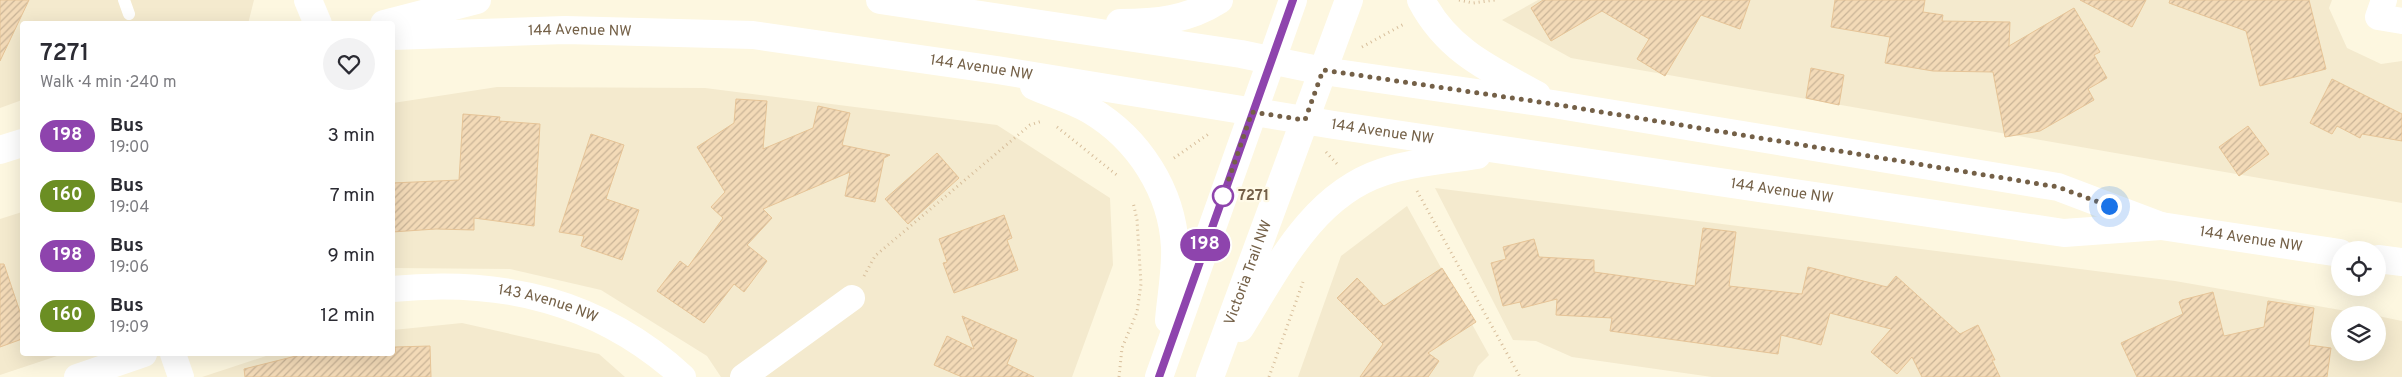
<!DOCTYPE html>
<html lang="en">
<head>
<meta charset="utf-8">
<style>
  body { margin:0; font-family:Overpass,sans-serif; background:#f2f2f3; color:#2b2b33; height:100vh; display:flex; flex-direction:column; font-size:19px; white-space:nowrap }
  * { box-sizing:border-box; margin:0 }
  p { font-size:16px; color:#7c7c81 }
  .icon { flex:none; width:28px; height:28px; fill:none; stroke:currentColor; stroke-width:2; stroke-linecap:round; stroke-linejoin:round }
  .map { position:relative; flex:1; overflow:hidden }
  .panel { position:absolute; left:20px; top:21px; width:375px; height:335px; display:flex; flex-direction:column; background:#fff; border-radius:5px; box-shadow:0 5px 20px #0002 }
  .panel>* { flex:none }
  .badge { padding:0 10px; border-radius:16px; font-size:18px; line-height:32px }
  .fabs { position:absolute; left:2331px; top:241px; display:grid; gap:10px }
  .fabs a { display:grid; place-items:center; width:55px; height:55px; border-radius:50%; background:#fff; box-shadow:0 5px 20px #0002; font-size:25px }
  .you { position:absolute; width:25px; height:25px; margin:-12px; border:4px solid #fff; border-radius:50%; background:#1a73e8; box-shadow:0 0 0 8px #1a73e833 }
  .map>.badge { position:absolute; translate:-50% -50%; box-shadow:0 0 0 2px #fff }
  .round { display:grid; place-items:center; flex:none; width:52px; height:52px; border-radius:26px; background:#f2f2f3 }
  .headline { display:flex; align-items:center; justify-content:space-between; height:85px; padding:0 20px }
  h1 { font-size:24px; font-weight:600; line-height:38px }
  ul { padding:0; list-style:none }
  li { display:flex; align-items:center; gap:15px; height:60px; padding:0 20px }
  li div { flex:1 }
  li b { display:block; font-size:19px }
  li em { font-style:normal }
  li .badge { min-width:55px; font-weight:700; text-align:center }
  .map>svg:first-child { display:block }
</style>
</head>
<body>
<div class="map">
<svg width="2402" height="377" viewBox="0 0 2402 377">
  <defs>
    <pattern id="building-hatch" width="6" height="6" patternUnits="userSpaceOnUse" patternTransform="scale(1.25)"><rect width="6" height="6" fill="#f3dab7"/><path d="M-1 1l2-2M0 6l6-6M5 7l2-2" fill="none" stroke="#c9b497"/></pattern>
  </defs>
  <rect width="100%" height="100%" fill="#fdf7e0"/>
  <path fill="#f4eace" d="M0,0H254L248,24H22V100L0,108Z
    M1538,0H2332L2329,8L2347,48L2381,64L2402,61V203L1571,58L1502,20Z
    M497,87L705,88L997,125L1110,198L1113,265L1072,377H721L707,356L601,290L510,269L393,268V103Z
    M1435,188L2175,281L2369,315H2340V352H2378V316L2402,321V377H1712L1572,357L1536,341L1513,340Z
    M1407,206L1489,355L1478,366L1473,377H1298L1341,256Z
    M22,212V354H63L0,375V219Z
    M462,323L599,354L625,377H202L272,354H392L393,330Z"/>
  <path fill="url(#building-hatch)" stroke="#e6c497" d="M0,0H29L0,61Z
    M1543,0H1750L1740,29L1701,15L1665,76L1637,59L1649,39L1602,11L1551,41L1531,8Z
    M1835,0H1925L1923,12L1943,15L1942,21L2010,22L2009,46L2074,8L2100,52L2094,55L2107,78L2088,89L2094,100L2040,131L2005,137L1993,72L1933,71L1885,63L1890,37L1831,27Z
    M2080,0H2146L2132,27Z
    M2170,0H2309L2326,69L2260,86L2246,31L2169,3Z
    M1811,68L1844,75L1839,105L1806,98Z
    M2332,79L2402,114V141L2362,134L2360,138L2337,126L2332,134L2310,123Z
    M736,99L767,101L763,149L813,128L818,106L850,113L842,145L890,155L884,158L875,202L845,196L850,172L763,209L772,218L747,245L767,261L744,292L734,284L704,323L657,291L680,261L688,267L723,218L711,207L725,192L697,147L734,123Z
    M463,114L500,117L499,121L540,124L534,226L474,218V230L436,229L392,232V183L459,180Z
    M2248,126L2269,154L2239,176L2219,147Z
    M591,134L624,145L606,199L639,210L622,260L581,246L584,236L559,232Z
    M937,153L959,178L908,224L885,199Z
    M1004,215L1012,238L1007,240L1018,270L954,293L943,263L947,262L939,239Z
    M1703,228L1736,232L1729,286L1802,294L1808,267L1887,287L1896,276L1960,334L1978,325L1995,360H1992L2000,377H1922L1912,357L1897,374L1871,352L1891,329L1830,313L1821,345L1781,335L1778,354L1610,331L1612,318L1556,315L1557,299L1522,308L1520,302L1503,306L1491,263L1506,259L1503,247L1534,239L1539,257L1594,260V272L1695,286Z
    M0,264H4L22,318V339L0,347Z
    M1442,268L1476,322L1428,353L1439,361L1428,377H1360L1383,344L1337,298L1357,278L1384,306Z
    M2213,292L2224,336L2264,327L2268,301L2314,308L2309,345L2331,348L2327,377H2137L2121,343L2183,314L2179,302L2182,300Z
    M962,316L1017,340L1007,364L1034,377H962L934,365L947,336L974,349Z
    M430,346L431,377H245L244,369L304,354H396L395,347Z"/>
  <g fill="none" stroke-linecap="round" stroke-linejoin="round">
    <path stroke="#d7be9b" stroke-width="3" stroke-dasharray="1 4" stroke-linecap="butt" d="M1459,0L1473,3L1495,0
      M1362,47L1404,24
      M1057,127L1118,176
      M1326,152L1337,164
      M1174,158L1210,133
      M1417,191L1520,377
      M864,276L875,256L1030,125L1042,121
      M1119,377L1122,348L1137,312L1141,284L1137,220L1133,202
      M1269,377L1303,282"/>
    <path stroke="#fff" stroke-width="12" d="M124,0L129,14"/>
    <g stroke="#fff" stroke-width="26">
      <path d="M2384,0L2378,17L2402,21"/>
      <path id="s1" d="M392,289C502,278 600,301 683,377"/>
      <path d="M173,354L181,377"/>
      <path d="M77,377L144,354"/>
      <path d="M743,377L852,298"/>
    </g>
    <g stroke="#fff" stroke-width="28">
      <path d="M308,0L318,24"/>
      <path id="s2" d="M880,0L1241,54L1323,71L1553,104L2058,187L2161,226L2340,253"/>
      <path d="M1421,0C1447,50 1489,69 1537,95"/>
      <path d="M1120,23C1156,23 1188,20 1219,0"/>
      <path d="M384,24L477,0"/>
      <path id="s3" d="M392,36L565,30L753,35L997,70L1334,125L2064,233L2161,226"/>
      <path d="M1034,86C1052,94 1073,100 1090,110C1139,139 1172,191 1175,247C1176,271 1171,296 1169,320"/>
      <path d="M0,150L22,143"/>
      <path d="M2378,259L2402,262"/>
      <path d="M1240,328C1277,269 1312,195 1383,172C1413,162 1446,160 1477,155"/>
      <path d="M1159,377L1293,0"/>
      <path id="s4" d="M1210,377L1349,0"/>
    </g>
  </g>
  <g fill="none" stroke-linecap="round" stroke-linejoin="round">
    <defs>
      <path id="line" d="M1159,377L1293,0"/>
    </defs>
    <use href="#line" stroke="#fff" stroke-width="11"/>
    <use href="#line" stroke="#8e44ad" stroke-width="8"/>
    <path stroke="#746047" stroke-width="5" stroke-dasharray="0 9" d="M1223,196L1252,112L1305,120L1323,70L1553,104L2058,187L2109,206"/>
  </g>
  <circle fill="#fff" stroke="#8e44ad" stroke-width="2.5" cx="1223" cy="196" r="10"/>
  <g text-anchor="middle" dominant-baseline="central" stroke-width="4.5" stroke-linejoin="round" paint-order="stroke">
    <g font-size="15" fill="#746047" stroke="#fffae7">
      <text stroke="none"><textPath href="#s3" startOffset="188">144 Avenue NW</textPath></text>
      <text stroke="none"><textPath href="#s3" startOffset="592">144 Avenue NW</textPath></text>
      <text stroke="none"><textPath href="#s3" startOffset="998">144 Avenue NW</textPath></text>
      <text stroke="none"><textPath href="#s3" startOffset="1402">144 Avenue NW</textPath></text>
      <text stroke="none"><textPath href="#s2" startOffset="1394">144 Avenue NW</textPath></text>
      <text stroke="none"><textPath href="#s4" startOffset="111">Victoria Trail NW</textPath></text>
      <text stroke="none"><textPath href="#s1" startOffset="158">143 Avenue NW</textPath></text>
    </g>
    <g font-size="15" font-weight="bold" fill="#746047" stroke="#fffae7" text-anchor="start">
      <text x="1238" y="196">7271</text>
    </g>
  </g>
</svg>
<div class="fabs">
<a><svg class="icon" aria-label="locate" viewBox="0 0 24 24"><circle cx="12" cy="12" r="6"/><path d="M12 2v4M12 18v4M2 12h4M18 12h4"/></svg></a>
<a><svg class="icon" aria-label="layers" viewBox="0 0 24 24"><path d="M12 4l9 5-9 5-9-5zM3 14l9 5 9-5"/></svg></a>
</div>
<div class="you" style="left:2109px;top:206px"></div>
<b class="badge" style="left:1205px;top:245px;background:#8e44ad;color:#fff">198</b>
<section class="panel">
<div class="headline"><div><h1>7271</h1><p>Walk · 4 min · 240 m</p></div><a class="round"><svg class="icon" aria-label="heart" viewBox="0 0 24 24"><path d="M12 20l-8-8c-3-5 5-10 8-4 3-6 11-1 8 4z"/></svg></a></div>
<ul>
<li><span class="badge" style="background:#8e44ad;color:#fff">198</span><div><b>Bus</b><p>19:00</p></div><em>3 min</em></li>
<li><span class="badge" style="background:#6b8e23;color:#fff">160</span><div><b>Bus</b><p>19:04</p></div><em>7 min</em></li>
<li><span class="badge" style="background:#8e44ad;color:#fff">198</span><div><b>Bus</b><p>19:06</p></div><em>9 min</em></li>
<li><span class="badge" style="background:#6b8e23;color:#fff">160</span><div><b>Bus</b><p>19:09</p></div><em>12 min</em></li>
</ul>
</section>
</div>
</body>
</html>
